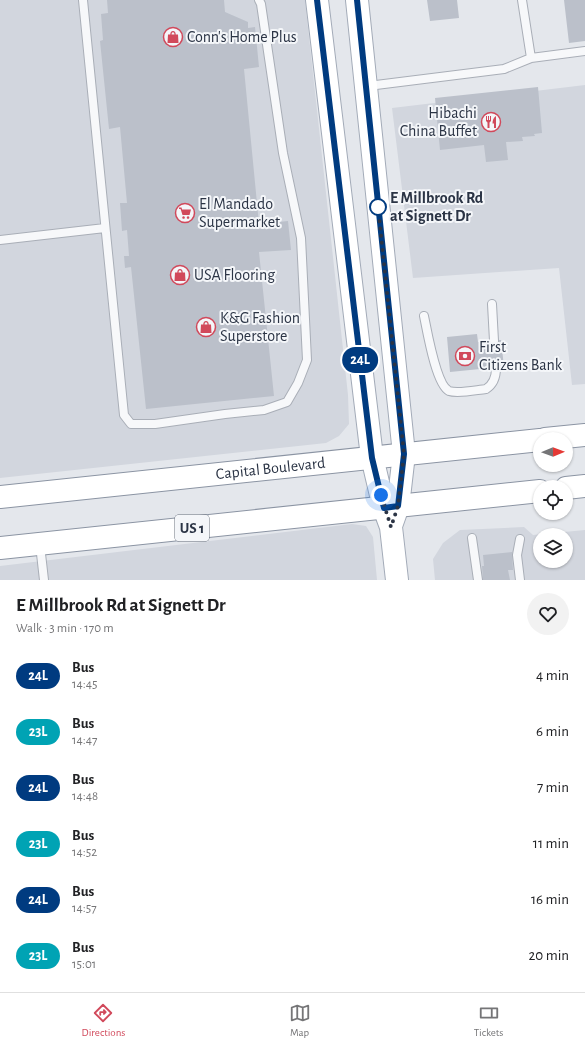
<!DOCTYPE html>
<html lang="en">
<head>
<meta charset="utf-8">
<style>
  body { margin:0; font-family:"Alegreya Sans",sans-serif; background:#f2f2f2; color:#202124; height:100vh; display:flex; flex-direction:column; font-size:15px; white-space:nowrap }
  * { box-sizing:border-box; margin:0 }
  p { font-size:13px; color:#757577 }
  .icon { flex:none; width:22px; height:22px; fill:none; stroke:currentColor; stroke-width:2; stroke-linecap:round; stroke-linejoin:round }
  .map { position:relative; height:580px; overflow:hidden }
  .details { display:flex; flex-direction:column; background:#fff; flex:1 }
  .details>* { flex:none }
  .badge { padding:0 8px; border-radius:13px; font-size:14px; line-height:26px }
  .needle { width:26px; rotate:89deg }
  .controls { position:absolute; left:533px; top:432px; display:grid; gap:8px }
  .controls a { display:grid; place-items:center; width:40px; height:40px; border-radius:50%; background:#fff; box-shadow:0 1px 3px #0004; font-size:20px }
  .you { position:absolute; width:20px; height:20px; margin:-10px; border:3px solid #fff; border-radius:50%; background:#1a73e8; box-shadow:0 0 0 6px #1a73e833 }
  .map>.badge { position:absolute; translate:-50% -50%; box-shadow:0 0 0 2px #fff }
  .round { display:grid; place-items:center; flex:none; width:42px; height:42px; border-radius:21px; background:#f2f2f2 }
  .headline { display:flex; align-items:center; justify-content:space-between; height:68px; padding:0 16px }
  h1 { font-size:19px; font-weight:600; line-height:30px }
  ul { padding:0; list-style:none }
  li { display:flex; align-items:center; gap:12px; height:56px; padding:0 16px }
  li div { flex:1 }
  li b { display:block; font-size:15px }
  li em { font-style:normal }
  li .badge { min-width:44px; font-weight:700; text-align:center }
  .dock { display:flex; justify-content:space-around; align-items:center; height:56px; border-top:1px solid #e0e0e0; background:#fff; font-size:11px; color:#757577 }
  .dock a { display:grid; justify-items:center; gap:2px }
  .dock .on { color:#d1495b }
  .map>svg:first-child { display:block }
</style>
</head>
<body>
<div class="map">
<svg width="585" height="580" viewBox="0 0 585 580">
  <rect width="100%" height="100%" fill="#e4e7ec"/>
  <path fill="#d2d6de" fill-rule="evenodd" d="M0,0H305L348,395L349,424L339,436L326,443L0,478Z
    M585,85V384L572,385L559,268L413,278L392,108Z
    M352,524L366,526L373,537L377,580H0V566Z
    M524,527L533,535L585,530V580H435L433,559L443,543L460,530ZM540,535H566V561H540Z"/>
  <path fill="#bbc0ca" d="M107,0H224L225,12L248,22V28L255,27L259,67L244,69L259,224L288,221L291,250L259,252L274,396L146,409L131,267L125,268L124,256H129L127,230L122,231L120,203H127L120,127L109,129L100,41L103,40L101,14L108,13Z
    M427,0H457L459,18L430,21Z
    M564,0H585V41L569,43Z
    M538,87L542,133L534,134L535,136L522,137L523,141L506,142L508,160L486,162L484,145L440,150L435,98Z
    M477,334L478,342L488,341L492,346L497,345L499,340H501L504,367H501L499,364L496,363L492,365L490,368L450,372L447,337Z
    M512,552L513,570H508L510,580H483L482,566H484L483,555Z"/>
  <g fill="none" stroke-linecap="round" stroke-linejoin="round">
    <defs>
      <path id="lane" d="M83,0L124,415L131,424H155L225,414L264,410L287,402L298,383L307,360L301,238L283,153L261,4L259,0
        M522,0L531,58
        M368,86L504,69L531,58L585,51
        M0,240L105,228
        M492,304L494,341
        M424,316C427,330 436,385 449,391C458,394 476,390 486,389C494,384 496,377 496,368
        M472,538L478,580
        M520,539L517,555L520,580
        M40,545L44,580"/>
      <path id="primary" d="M317,0L372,457L384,508L391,527L397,580
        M357,0L404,454L398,506L392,523"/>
      <g id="highway">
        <path d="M545,439L585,435"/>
        <path d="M566,488L585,486"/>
        <path id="s1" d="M0,497L540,440"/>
        <path d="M0,548L540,491"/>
      </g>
    </defs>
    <use href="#lane" stroke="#a9aeb7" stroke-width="10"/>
    <use href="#primary" stroke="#a3abb8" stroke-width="24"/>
    <use href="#highway" stroke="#8b94a3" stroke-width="24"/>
    <use href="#lane" stroke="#f7f8fa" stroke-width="8"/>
    <use href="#primary" stroke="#fff" stroke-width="22"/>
    <use href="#highway" stroke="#fff" stroke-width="22"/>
  </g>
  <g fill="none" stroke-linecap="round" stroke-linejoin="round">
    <defs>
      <path id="line" d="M317,0L372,458L384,508L398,506L404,454L357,0"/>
    </defs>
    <use href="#line" stroke="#fff" stroke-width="9"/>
    <use href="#line" stroke="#003b80" stroke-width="6"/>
    <path stroke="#2b3445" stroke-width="4" stroke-dasharray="0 7.2" d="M378,207L404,454L398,506L391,527L381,495"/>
  </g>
  <defs>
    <symbol id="shop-ring" viewBox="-11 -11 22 22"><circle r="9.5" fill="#f4f6f9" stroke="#d1495b" stroke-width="1.5"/><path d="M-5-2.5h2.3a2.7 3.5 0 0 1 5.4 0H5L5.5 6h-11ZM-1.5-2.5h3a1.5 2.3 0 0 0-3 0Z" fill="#d1495b"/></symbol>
    <symbol id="restaurant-ring" viewBox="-11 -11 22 22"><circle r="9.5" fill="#f4f6f9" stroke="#d1495b" stroke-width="1.5"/><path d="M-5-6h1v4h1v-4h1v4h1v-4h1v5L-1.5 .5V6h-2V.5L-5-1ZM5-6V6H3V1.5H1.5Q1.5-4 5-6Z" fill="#d1495b"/></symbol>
    <symbol id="supermarket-ring" viewBox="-11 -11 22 22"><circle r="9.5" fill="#f4f6f9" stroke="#d1495b" stroke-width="1.5"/><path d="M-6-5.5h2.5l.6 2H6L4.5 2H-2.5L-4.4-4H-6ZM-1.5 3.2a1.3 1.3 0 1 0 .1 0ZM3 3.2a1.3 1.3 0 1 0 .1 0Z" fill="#d1495b"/></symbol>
    <symbol id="bank-ring" viewBox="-11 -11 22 22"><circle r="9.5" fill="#f4f6f9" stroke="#d1495b" stroke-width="1.5"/><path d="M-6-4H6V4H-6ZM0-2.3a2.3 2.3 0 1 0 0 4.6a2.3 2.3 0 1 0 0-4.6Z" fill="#d1495b"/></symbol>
  </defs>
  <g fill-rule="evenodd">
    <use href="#shop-ring" x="162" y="26" width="22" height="22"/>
    <use href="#restaurant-ring" x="480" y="111" width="22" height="22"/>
    <use href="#supermarket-ring" x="174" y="202" width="22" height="22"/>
    <use href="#shop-ring" x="169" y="264" width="22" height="22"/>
    <use href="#shop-ring" x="195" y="316" width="22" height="22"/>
    <use href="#bank-ring" x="454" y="345" width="22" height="22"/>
  </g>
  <circle fill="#fff" stroke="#003b80" stroke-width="2" cx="378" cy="207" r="8"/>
  <g text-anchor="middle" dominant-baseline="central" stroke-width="4" stroke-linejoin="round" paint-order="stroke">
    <rect fill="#f4f6f9" stroke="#676e7b" stroke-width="1" x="175" y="515" width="34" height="26" rx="3"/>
    <g font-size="15" font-weight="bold" fill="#2b3445">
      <text x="192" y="528">US 1</text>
    </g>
    <g font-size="16" fill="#2b3445" stroke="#f4f6f9" text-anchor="start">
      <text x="187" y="37">Conn's Home Plus</text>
      <text x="477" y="113" text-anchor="end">Hibachi<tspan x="477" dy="18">China Buffet</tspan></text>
      <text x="199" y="204">El Mandado<tspan x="199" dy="18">Supermarket</tspan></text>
      <text x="194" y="275">USA Flooring</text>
      <text x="220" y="318">K&amp;G Fashion<tspan x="220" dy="18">Superstore</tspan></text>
      <text x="479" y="347">First<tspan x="479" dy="18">Citizens Bank</tspan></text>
    </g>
    <g font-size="16" font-weight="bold" fill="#2b3445" stroke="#f4f6f9" text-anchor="start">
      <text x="390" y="198">E Millbrook Rd<tspan x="390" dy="18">at Signett Dr</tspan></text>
    </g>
    <g font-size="16" fill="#2b3445" stroke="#f4f6f9">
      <text stroke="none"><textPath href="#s1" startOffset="272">Capital Boulevard</textPath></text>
    </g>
  </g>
</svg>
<div class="controls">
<a><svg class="needle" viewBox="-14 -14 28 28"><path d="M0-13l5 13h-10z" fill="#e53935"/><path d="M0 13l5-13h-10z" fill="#757577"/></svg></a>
<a><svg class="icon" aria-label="locate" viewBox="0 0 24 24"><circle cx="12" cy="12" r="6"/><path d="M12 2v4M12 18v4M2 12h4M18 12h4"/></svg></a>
<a><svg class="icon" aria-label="layers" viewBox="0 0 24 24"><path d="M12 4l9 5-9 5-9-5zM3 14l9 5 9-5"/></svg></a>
</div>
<div class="you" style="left:381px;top:495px"></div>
<b class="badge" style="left:360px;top:360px;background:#003b80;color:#fff">24L</b>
</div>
<section class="details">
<div class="headline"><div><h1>E Millbrook Rd at Signett Dr</h1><p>Walk · 3 min · 170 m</p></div><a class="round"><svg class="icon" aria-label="heart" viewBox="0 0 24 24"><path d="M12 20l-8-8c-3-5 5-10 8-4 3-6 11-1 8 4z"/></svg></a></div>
<ul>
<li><span class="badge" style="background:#003b80;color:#fff">24L</span><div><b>Bus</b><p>14:45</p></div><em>4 min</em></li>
<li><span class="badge" style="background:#00a3b4;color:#fff">23L</span><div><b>Bus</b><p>14:47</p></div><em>6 min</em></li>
<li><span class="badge" style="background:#003b80;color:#fff">24L</span><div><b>Bus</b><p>14:48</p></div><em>7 min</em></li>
<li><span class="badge" style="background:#00a3b4;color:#fff">23L</span><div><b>Bus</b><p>14:52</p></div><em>11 min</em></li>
<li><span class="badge" style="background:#003b80;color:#fff">24L</span><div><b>Bus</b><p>14:57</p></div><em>16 min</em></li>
<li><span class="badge" style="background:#00a3b4;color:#fff">23L</span><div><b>Bus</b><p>15:01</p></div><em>20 min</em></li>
</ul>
</section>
<nav class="dock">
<a class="on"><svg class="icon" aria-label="directions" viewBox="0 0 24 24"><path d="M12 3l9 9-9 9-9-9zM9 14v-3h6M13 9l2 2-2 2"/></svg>Directions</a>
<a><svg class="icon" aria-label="map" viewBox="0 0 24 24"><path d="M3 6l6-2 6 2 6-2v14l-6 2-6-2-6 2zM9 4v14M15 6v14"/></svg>Map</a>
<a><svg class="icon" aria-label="tickets" viewBox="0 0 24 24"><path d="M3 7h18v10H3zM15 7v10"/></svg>Tickets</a>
</nav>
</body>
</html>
